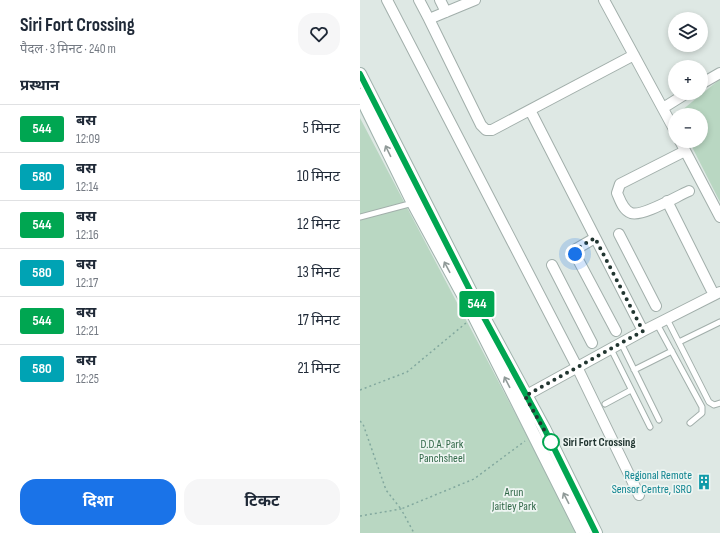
<!DOCTYPE html>
<html lang="hi">
<head>
<meta charset="utf-8">
<style>
  body { margin:0; font-family:"Sofia Sans Condensed","Noto Sans Devanagari",sans-serif; background:#f6f6f7; color:#1f2937; height:100vh; display:flex; flex-direction:column; font-size:15px; white-space:nowrap }
  * { box-sizing:border-box; margin:0 }
  p { font-size:13px; color:#747a83 }
  .icon { flex:none; width:22px; height:22px; fill:none; stroke:currentColor; stroke-width:2; stroke-linecap:round; stroke-linejoin:round }
  .map { position:relative; flex:1; overflow:hidden }
  .side { display:flex; flex-direction:column; background:#fff; width:360px }
  .side>* { flex:none }
  .badge { padding:0 8px; border-radius:3px; font-size:14px; line-height:26px }
  .buttons { position:absolute; left:308px; top:12px; display:grid; gap:8px }
  .buttons a { display:grid; place-items:center; width:40px; height:40px; border-radius:50%; background:#fff; box-shadow:0 2px 6px #0003; font-size:20px }
  .you { position:absolute; width:20px; height:20px; margin:-10px; border:3px solid #fff; border-radius:50%; background:#1a73e8; box-shadow:0 0 0 6px #1a73e833 }
  .map>.badge { position:absolute; translate:-50% -50%; box-shadow:0 0 0 2px #fff }
  h2 { padding:0 20px; font-size:15px; line-height:36px }
  .round { display:grid; place-items:center; flex:none; width:42px; height:42px; border-radius:16px; background:#f6f6f7 }
  .overview { display:flex; align-items:center; justify-content:space-between; height:68px; padding:0 20px }
  h1 { font-size:19px; font-weight:700; line-height:30px }
  .cta { display:flex; gap:8px; margin-top:auto; padding:8px 20px }
  .cta a { flex:1; height:46px; border-radius:16px; background:#1a73e8; color:#fff; font-size:16px; font-weight:700; line-height:46px; text-align:center }
  .cta a+a { background:#f6f6f7; color:#1f2937 }
  ul { padding:0; list-style:none }
  li { display:flex; align-items:center; gap:12px; height:48px; padding:0 20px; border-top:1px solid #e0e1e3 }
  li div { flex:1 }
  li b { display:block; font-size:15px }
  li em { font-style:normal }
  li .badge { min-width:44px; font-weight:700; text-align:center }
  main { display:flex; flex:1; min-height:0 }
  .map>svg:first-child { display:block }
</style>
</head>
<body>
<main>
<section class="side">
<div class="overview"><div><h1>Siri Fort Crossing</h1><p>पैदल · 3 मिनट · 240 m</p></div><a class="round"><svg class="icon" aria-label="heart" viewBox="0 0 24 24"><path d="M12 20l-8-8c-3-5 5-10 8-4 3-6 11-1 8 4z"/></svg></a></div>
<h2>प्रस्थान</h2>
<ul>
<li><span class="badge" style="background:#00a651;color:#fff">544</span><div><b>बस</b><p>12:09</p></div><em>5 मिनट</em></li>
<li><span class="badge" style="background:#00a3b4;color:#fff">580</span><div><b>बस</b><p>12:14</p></div><em>10 मिनट</em></li>
<li><span class="badge" style="background:#00a651;color:#fff">544</span><div><b>बस</b><p>12:16</p></div><em>12 मिनट</em></li>
<li><span class="badge" style="background:#00a3b4;color:#fff">580</span><div><b>बस</b><p>12:17</p></div><em>13 मिनट</em></li>
<li><span class="badge" style="background:#00a651;color:#fff">544</span><div><b>बस</b><p>12:21</p></div><em>17 मिनट</em></li>
<li><span class="badge" style="background:#00a3b4;color:#fff">580</span><div><b>बस</b><p>12:25</p></div><em>21 मिनट</em></li>
</ul>
<div class="cta"><a>दिशा</a><a>टिकट</a></div>
</section>
<div class="map">
<svg width="360" height="533" viewBox="0 0 360 533">
  <rect width="100%" height="100%" fill="#dee8e4"/>
  <path fill="#b9d7c2" d="M360,79V202L329,141H341V115H316Z
    M0,118L218,533H0Z"/>
  <g fill="none" stroke-linecap="round" stroke-linejoin="round">
    <defs>
      <path id="lane" d="M0,217L53,203
        M307,319L349,402L354,405L360,403
        M297,324L342,407V413L330,423
        M319,342L360,322
        M261,343L299,420
        M251,349L290,427
        M274,370L312,351
        M245,404L271,390"/>
      <path id="street" d="M27,0L217,367L279,495
        M59,0L69,19
        M80,0L86,12
        M115,0L69,19L121,125L126,130H132L274,55
        M244,0L315,131
        M341,84L360,73
        M303,108L327,93
        M170,110L283,331
        M320,141L360,217
        M325,151L260,184L257,193C260,200 263,210 271,213C283,217 317,196 329,191
        M307,201L354,295
        M259,234L296,306
        M235,238L216,249L215,254L256,331
        M192,265L232,343
        M165,396L283,331L360,292"/>
      <path id="secondary" d="M0,74L120,310L184,428L236,533
        M0,95L53,203L110,308L223,533"/>
    </defs>
    <use href="#lane" stroke="#a2afab" stroke-width="7"/>
    <use href="#street" stroke="#a2afab" stroke-width="12"/>
    <use href="#secondary" stroke="#9fb2ac" stroke-width="14"/>
    <path stroke="#82a89e" stroke-width="1.5" stroke-dasharray="2 3" stroke-linecap="butt" d="M0,390L47,372L106,323
      M0,421L3,424L26,490L41,509L114,479L165,441
      M0,516L41,509L54,533"/>
    <use href="#lane" stroke="#fff" stroke-width="5"/>
    <use href="#street" stroke="#fff" stroke-width="10"/>
    <use href="#secondary" stroke="#fff" stroke-width="12"/>
  </g>
  <defs><path id="oneway-shaft" d="M-6 0H5M1.5-3L5.5 0L1.5 3" fill="none" stroke-width="1.6" stroke-linecap="round" stroke-linejoin="round"/></defs>
  <g stroke="#909a98">
    <use href="#oneway-shaft" transform="translate(28 151) rotate(-116)"/>
    <use href="#oneway-shaft" transform="translate(87 267) rotate(-118)"/>
    <use href="#oneway-shaft" transform="translate(147 382) rotate(-117)"/>
    <use href="#oneway-shaft" transform="translate(206 498) rotate(-117)"/>
  </g>
  <g fill="none" stroke-linecap="round" stroke-linejoin="round">
    <defs>
      <path id="line" d="M0,74L120,310L184,428L236,533"/>
    </defs>
    <use href="#line" stroke="#fff" stroke-width="9"/>
    <use href="#line" stroke="#00a651" stroke-width="6"/>
    <path stroke="#223631" stroke-width="4" stroke-dasharray="0 7.2" d="M191,442L165,396L283,331L235,238L216,249L215,254"/>
  </g>
  <defs>
    <symbol id="building-bare" viewBox="-9 -9 18 18"><path d="M-4-6H4V6H1V3H-1V6H-4ZM-2.5-4.3h1.7v1.8h-1.7ZM.8-4.3h1.7v1.8H.8ZM-2.5-1h1.7V.8h-1.7ZM.8-1h1.7V.8H.8Z" fill="#0f9aa8" stroke="#eef5f2" stroke-width="2.5" paint-order="stroke"/></symbol>
  </defs>
  <g fill-rule="evenodd">
    <use href="#building-bare" x="333" y="471" width="22" height="22"/>
  </g>
  <circle fill="#fff" stroke="#00a651" stroke-width="2" cx="191" cy="442" r="8"/>
  <g text-anchor="middle" dominant-baseline="central" stroke-width="3.5" stroke-linejoin="round" paint-order="stroke">
    <g font-size="12" font-weight="bold" fill="#223631" stroke="#eef5f2" text-anchor="start">
      <text x="203" y="442">Siri Fort Crossing</text>
    </g>
    <g font-size="12" fill="#316848" stroke="#eef5f2">
      <text x="82" y="444">D.D.A. Park<tspan x="82" dy="14">Panchsheel</tspan></text>
      <text x="154" y="492">Arun<tspan x="154" dy="14">Jaitley Park</tspan></text>
    </g>
    <g font-size="12" fill="#0d838f" stroke="#eef5f2" text-anchor="end">
      <text x="332" y="475">Regional Remote<tspan x="332" dy="14">Sensor Centre, ISRO</tspan></text>
    </g>
  </g>
</svg>
<div class="buttons">
<a><svg class="icon" aria-label="layers" viewBox="0 0 24 24"><path d="M12 4l9 5-9 5-9-5zM3 14l9 5 9-5"/></svg></a>
<a>+</a>
<a>−</a>
</div>
<div class="you" style="left:215px;top:254px"></div>
<b class="badge" style="left:117px;top:304px;background:#00a651;color:#fff">544</b>
</div>
</main>
</body>
</html>
